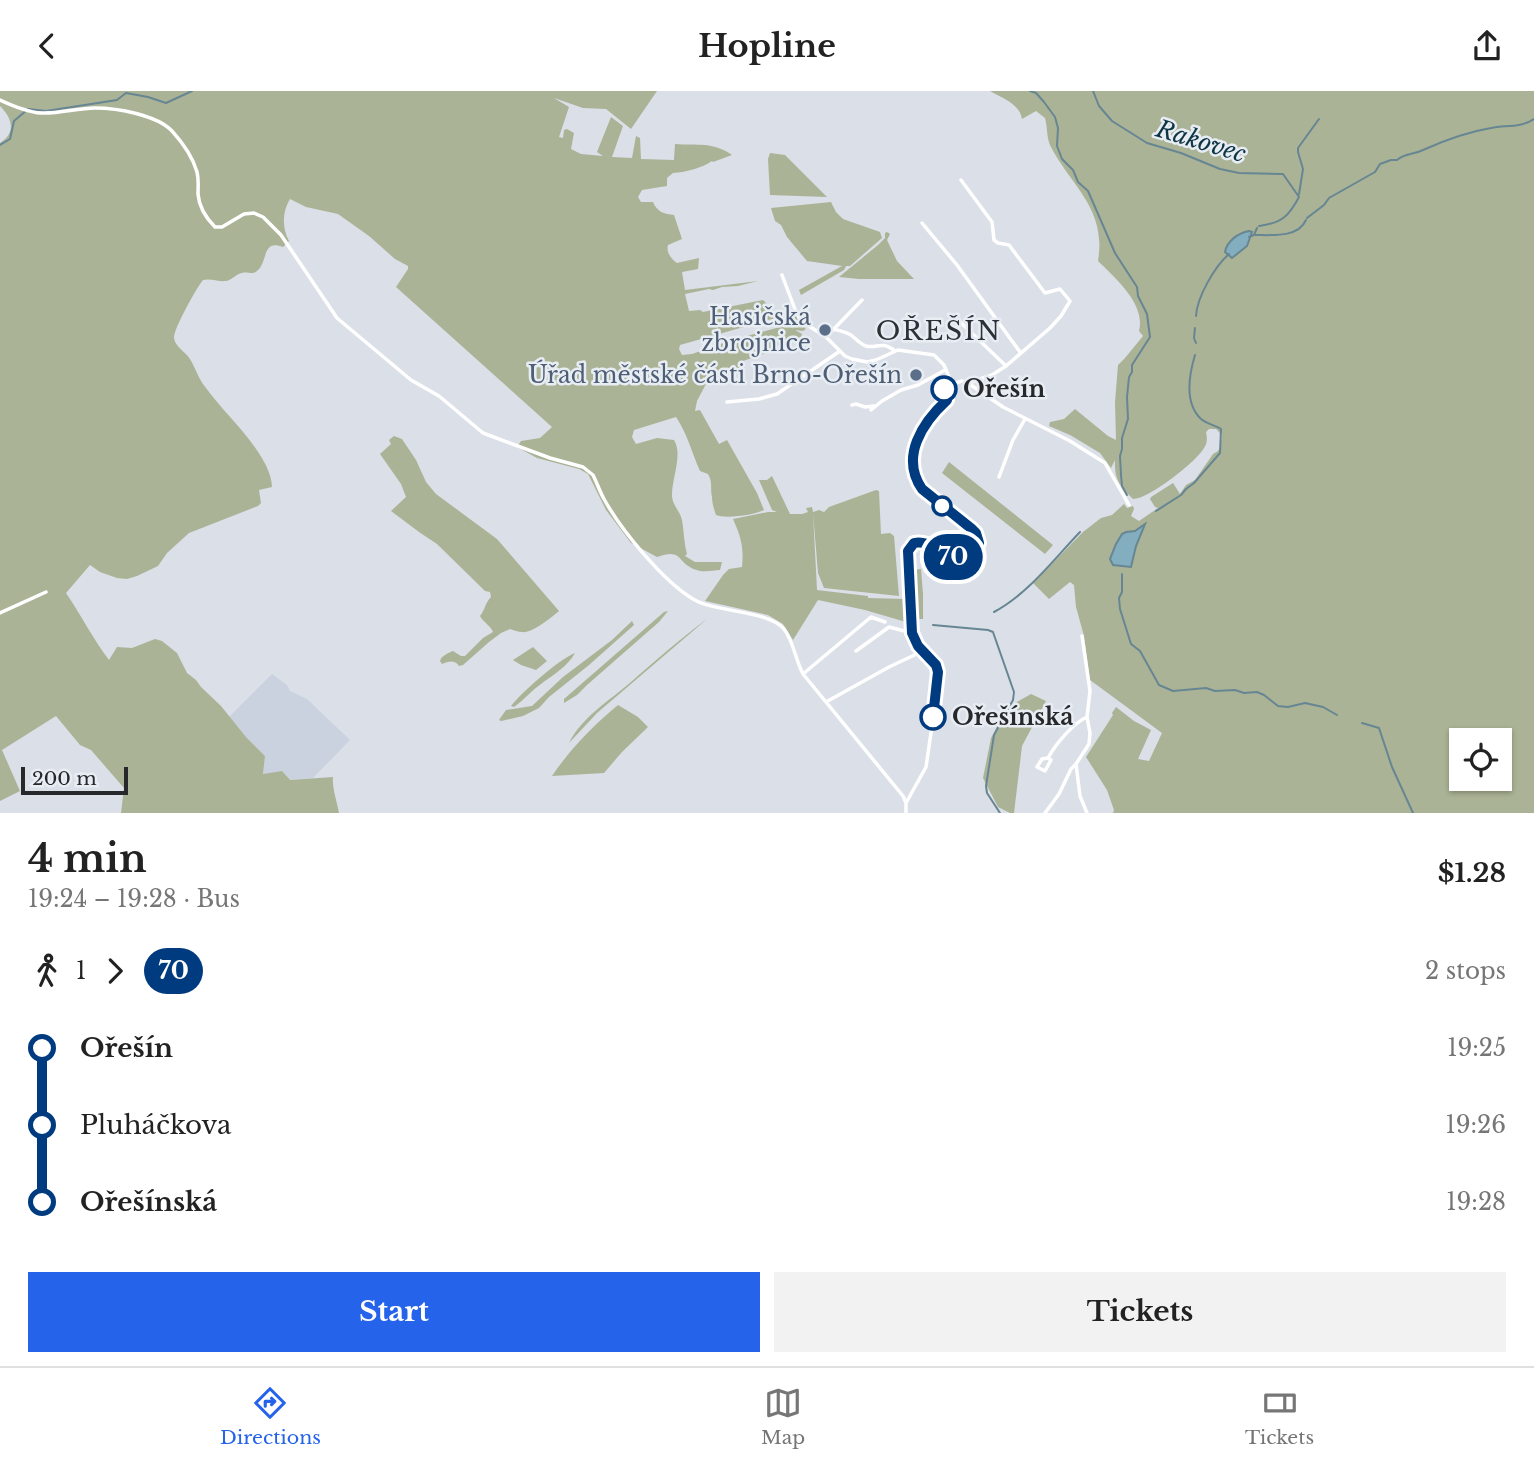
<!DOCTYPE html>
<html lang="en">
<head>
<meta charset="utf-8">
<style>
  body { margin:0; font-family:"Libre Baskerville",serif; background:#f2f2f2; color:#222; height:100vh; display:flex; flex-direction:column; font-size:26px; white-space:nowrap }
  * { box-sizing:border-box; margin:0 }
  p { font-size:23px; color:#767676 }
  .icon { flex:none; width:38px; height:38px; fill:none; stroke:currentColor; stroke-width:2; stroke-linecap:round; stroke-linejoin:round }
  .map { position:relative; height:722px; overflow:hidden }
  .drawer { display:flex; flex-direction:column; background:#fff; flex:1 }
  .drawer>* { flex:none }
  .badge { padding:0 14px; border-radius:23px; font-size:24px; line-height:46px }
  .tools { position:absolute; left:1449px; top:637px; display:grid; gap:14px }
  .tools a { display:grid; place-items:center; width:63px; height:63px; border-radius:0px; background:#fff; box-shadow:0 2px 5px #0004; font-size:35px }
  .scale { position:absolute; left:21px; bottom:18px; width:107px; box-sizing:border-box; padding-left:7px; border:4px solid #27282b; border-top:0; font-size:19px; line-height:24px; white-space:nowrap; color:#27282b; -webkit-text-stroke:5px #e8edf4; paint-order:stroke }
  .map>.badge { position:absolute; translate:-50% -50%; box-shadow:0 0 0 4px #fff }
  .legs { display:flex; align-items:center; gap:10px; height:77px; padding:0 28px; font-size:23px }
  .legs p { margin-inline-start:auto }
  .summary { display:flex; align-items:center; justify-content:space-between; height:119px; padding:0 28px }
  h1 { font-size:38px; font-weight:700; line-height:52px }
  .button { display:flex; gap:14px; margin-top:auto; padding:14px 28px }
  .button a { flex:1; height:80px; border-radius:0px; background:#2563eb; color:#fff; font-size:28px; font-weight:700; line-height:80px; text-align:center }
  .button a+a { background:#f2f2f2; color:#222 }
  ul { padding:0 28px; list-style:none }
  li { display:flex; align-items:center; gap:24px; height:77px; font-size:26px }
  li i { display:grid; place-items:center; width:10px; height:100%; margin:0 9px; background:currentColor }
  li i::after { content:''; width:18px; height:18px; margin:-9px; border:5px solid; border-radius:50%; background:#fff }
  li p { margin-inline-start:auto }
  li:first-child i { background:linear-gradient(#0000 50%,currentColor 0) }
  li:last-child i { background:linear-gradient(currentColor 50%,#0000 0) }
  header { display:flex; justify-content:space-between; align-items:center; height:91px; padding:0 28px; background:#fff; font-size:32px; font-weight:700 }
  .dock { display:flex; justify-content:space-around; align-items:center; height:98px; border-top:2px solid #e0e0e0; background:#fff; font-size:19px; color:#767676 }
  .dock a { display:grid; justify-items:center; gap:4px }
  .dock .selected { color:#2563eb }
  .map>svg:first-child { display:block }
</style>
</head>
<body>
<header><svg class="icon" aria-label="back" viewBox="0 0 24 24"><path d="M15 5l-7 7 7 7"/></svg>Hopline<svg class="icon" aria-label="share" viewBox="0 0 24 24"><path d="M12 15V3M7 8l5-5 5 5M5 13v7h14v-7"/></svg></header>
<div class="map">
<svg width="1534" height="722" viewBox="0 0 1534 722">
  <rect width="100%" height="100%" fill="#dbdfe7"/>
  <path fill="#cad2df" d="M272,583L287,594L290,600L307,608L350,649L313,687L289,689L263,683L265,665L246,646L229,626Z"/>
  <path fill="#abb396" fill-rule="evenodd" d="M0,0H657L631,38L606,18L583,17L554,7L569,16L559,46L563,47L564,39L567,38L574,42L571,58L581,63L603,65L597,61L611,26L623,35L612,66L632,67L636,45L640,47L641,68L674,69L675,53C697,55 712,50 732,64L713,71L712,70C702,77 687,81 673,82L667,87V95L642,99L638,106L641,111H653C657,121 664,123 674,124L682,148L668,154C666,161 671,168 677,172L699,167L698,178L682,181L685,199L758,190L738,195L722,196L713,199L709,198L685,203L689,220L700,219L703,221L763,209L779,226L680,254L679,258L682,264L692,263L729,250L787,234L794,238L782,227L793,219L800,233L806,238L803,240L795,239L802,243L801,246L772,257L769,261L743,270L745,280L714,291H707L697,310L695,320L700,319L719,353L727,349L757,402L764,419C754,424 726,428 716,424C714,418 712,412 712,406C710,397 713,391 708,383L700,380C692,362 687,342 676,326L634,339L632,346L636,353L657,347L674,349C683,363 672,387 672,404C672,414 680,420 682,429C684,441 684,452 687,463L685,465L695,471H722L720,479C713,479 704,482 697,479C676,473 684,456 657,466L631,452L606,419L588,383L579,378L537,367L517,356L521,350L540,347L552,336L396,196L408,178V175L395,168L369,145L338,123L306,116L290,108C282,121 282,137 289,150L283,156C262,148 268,170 258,179C252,185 249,180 242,182C236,183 232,189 226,190C218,191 211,187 203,189C197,196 173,239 174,247C175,256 186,261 190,268C196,278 199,289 206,297C225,324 271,363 272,396L259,399L261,412L258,415L189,442L167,462L158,475L137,485L127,488L117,487L100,481L90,474L66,502C81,524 93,548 109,569L117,556L132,557L155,548L162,550L177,562L187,582L196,589L201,596L221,615L246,646L265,665L263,683L282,680L290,689L333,686C332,698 337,710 339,722H121L124,697L91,659L80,654L56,625L2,659L20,700L0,710V52C16,42 13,28 0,15Z
    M990,0H1534V722H1113L1114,719L1107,699L1086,666L1113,624L1112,622L1116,616L1134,630L1151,639L1138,668L1149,670L1162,642L1090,589L1084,545L1076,516L1074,494L1070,491L1049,508L1033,492L1083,441L1101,427L1112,424L1124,413L1127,417L1133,415L1134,418L1131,425L1139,430L1158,417L1155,416L1150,408L1151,406L1173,392L1180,403L1186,394L1195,389L1213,363L1218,360L1220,357L1222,344L1216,338H1209L1206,341C1207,347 1208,351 1204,357C1196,371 1149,408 1133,408C1120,395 1114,389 1115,369L1111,377L1100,362L1070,344L1049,335L1050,331L1064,328L1075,318L1108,345L1116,349L1115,311L1118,274L1125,267L1143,245L1139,240C1146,213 1115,187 1098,170C1099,163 1100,155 1099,148C1097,112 1068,88 1052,58C1046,48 1048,38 1045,27L1036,20L1022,28C1020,13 1002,7 990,0ZM1145,434L1136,455L1131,476L1113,473L1110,468L1116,453L1126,441L1135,440ZM1461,649H1500V688H1461Z
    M770,62L785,64L827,106L770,104L768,68Z
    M831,111L836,121L843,128L880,141L882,147L850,175H846L844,179L801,204L799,199L842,175L807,170L787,146L781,134L775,130L771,117Z
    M887,141L890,143L887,149L897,170L914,188H859L839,186L878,154L885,147V142Z
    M394,345L402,348L416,369L426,391L436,403L497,448L559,520C552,526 531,543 522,541C518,541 514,539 510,538L501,542L489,551L463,574L459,575C455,569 449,570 442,573L440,570C441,565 448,562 453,560L461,565H465L483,547L493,541C491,535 483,531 480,525C485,519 485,512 491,506L490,501L485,500L437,453L419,441L391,420L406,406L401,393L380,363L391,353L389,349Z
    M949,371L1053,454L1045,463L942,382Z
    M772,385L790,423H802L808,421L806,417L812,416L813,421L819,419L824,421L829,416L876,399L879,400L881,443L890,442L894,445L899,505L824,497L818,482L813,422L817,499L868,505V507L906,508V531L865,519L818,509L793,549L783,533L768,524L705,510L723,484L729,478L742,476C744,456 741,446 733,428L768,421H777L772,419L759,389H767Z
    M921,478L923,503V528H915L912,479Z
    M668,520L659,531L587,594L577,604L564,612V608L664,521Z
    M707,528L597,622L569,652C582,626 609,610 631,591C656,569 680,548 707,528Z
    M632,530L634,534L589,574L549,606L539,617L523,625L501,630L499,629L506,619L532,615L563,586L612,549Z
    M533,556L547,570L536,579L521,574L513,569Z
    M575,562C568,575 553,584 541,593C531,600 524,609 514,616L511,615C522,601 558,569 575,562Z
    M1031,603L1046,610L1022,655L1014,722H1010L998,716L983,687L991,647L1008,616Z
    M618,614L638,626L648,636L622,661L604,682L552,685C571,657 593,635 618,614Z"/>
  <path fill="#83aec0" stroke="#678693" stroke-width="2" d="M1249,140L1252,141L1247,155L1232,167L1225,161C1227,150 1238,142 1249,140Z
    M1145,433L1136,455L1131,476L1113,474L1110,468L1116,453L1122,443L1126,441L1135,440Z"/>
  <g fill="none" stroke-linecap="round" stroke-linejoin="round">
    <path stroke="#678693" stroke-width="2" d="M1030,0L1036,2L1044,11L1055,26L1058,37L1057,55L1062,68L1073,79L1078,91L1088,100L1115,162L1137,196L1138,205L1147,223L1150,246L1132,274V281L1129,286L1127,306L1128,328L1122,347V358L1120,365L1121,384L1122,395L1127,404
      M1093,0L1099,15L1112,30L1147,52L1181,62L1220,78L1239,82L1283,83L1299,106C1289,125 1282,132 1259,135
      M0,54L10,48L14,30L28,18L46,20L117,9L126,2L148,6L166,12L192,0
      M1299,103L1303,78L1298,61V57L1319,28
      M1307,127L1324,114L1329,107L1375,81L1380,73L1391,69H1397C1405,62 1413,64 1423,59C1443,50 1467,41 1491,37C1506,34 1520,37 1534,28
      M1255,144C1272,144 1298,147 1306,129
      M1249,146L1254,144L1257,137
      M1196,225C1197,206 1215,175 1229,163
      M1195,237L1194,247L1196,252
      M1156,420L1181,404L1186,398L1194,392L1220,362L1221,338C1215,334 1207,333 1201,328C1184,312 1189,284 1195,264
      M1122,483V501L1119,507L1120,518L1131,553L1140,560L1159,594L1173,600L1206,597L1215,600L1235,599L1244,602L1257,601L1264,604L1278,615L1288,616L1305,612L1323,616L1337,624
      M994,521C1028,503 1054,468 1080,441
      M933,534L988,539L993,541L994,544L1014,601L1013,609L994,644L986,695L987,702L1000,722
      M1362,632L1379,637L1392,676L1413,722"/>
    <path stroke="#fff" stroke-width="3.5" d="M0,9C13,15 27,21 41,22C59,23 77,17 95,17C117,17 157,24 172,40C182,51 193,67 197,81C199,89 198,95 198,103C199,116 206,127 215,136H222L244,123L254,122L263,126L281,144L337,227L411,289L439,305L483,342L550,367L583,376L593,384C597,392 600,401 604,408C621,439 663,490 693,508C716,522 768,519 784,538C794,551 795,568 803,583L903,705L906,712V722
      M961,89L992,131L994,149L998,152L1009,154L1045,202L1060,198L1070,210L1061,225L1050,237L1006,275L992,284L968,292
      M922,132L957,174L1020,261
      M782,184L796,221L801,230L826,246L845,265L852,268L867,271L876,269L898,259L934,264L944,274L954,298C950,307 942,313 935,320C915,341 905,372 922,398C934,410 977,434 979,450C979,456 977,462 971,464C954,473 940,457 925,452C919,450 919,451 914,452L908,460L912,542L918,555L936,574L939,587L926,676L906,712
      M954,225L1006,275
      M834,238C840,240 846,241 851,244C856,248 860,253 866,255C877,258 881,249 895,260
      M826,246L862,209
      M952,293L962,290L968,292L1003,316L1070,350L1105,372L1129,414
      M727,311L759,308L777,303L840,260
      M852,314L856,313L865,316L874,315
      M871,319L882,310L901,299L918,294L945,279
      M999,386L1013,349L1025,328
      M0,522L46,501
      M856,560L889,536L912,542
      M803,583L871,526L885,531
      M826,611L889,576L923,560
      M1048,667L1051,669L1045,680L1037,676L1042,668L1048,667C1055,654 1073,632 1087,626
      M1076,673L1080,705L1087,722
      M1045,722L1059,703L1071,678L1076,673L1089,653L1090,642L1087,626L1090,600L1082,545"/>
  </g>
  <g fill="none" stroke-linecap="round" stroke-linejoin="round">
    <defs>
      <path id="line-1" d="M933,626L938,581L936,574L918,555L912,542L908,460L914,452C935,447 944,475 973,464L979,452L976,442L972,438L922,398C900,366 922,332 947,309L944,298"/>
    </defs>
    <use href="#line-1" stroke="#fff" stroke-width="16"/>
    <use href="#line-1" stroke="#003b80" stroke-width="10"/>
  </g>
  <g fill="#5c6f8a" stroke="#e8edf4" stroke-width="2.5">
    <circle cx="825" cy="239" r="7"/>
    <circle cx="916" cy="284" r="7"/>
  </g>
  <g fill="#fff" stroke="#003b80" stroke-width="3.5">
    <circle cx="944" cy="298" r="12"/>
    <circle cx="942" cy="415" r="9"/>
    <circle cx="933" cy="626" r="12"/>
  </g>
  <g text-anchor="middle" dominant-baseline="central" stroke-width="5" stroke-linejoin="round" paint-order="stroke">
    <g font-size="23" fill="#4e5e75" stroke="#e8edf4" text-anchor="end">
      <text x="811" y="226">Hasičská<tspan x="811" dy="26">zbrojnice</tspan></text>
      <text x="902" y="284">Úřad městské části Brno-Ořešín</text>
    </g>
    <g font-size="23" font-weight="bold" fill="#27282b" stroke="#e8edf4" text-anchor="start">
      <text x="963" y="298">Ořešín</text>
      <text x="952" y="626">Ořešínská</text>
    </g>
    <g font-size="24" font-style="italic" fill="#0f3644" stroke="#e8edf4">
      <text transform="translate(1201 50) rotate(17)">Rakovec</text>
    </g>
    <g font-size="26" letter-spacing="2" fill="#2d3136" stroke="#e8edf4">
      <text x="939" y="240">OŘEŠÍN</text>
    </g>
  </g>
</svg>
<div class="tools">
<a><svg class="icon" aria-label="locate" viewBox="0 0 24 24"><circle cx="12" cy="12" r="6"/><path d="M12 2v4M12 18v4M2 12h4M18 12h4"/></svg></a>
</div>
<div class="scale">200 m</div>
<b class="badge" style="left:953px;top:466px;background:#003b80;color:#fff">70</b>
</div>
<section class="drawer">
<div class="summary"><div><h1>4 min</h1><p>19:24 – 19:28 · Bus</p></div><b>$1.28</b></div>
<div class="legs"><svg class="icon" aria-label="walk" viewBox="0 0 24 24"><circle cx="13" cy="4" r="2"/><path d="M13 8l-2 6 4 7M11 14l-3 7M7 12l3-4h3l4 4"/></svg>1<svg class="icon" aria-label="forward" viewBox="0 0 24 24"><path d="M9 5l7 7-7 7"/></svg><b class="badge" style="background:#003b80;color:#fff">70</b><p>2 stops</p></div>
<ul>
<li><i style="color:#003b80"></i><b>Ořešín</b><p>19:25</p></li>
<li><i style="color:#003b80"></i><span>Pluháčkova</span><p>19:26</p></li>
<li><i style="color:#003b80"></i><b>Ořešínská</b><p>19:28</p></li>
</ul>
<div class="button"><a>Start</a><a>Tickets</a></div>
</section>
<nav class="dock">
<a class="selected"><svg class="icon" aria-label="directions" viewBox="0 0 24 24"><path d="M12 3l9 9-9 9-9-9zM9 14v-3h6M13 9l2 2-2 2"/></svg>Directions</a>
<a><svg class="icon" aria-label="map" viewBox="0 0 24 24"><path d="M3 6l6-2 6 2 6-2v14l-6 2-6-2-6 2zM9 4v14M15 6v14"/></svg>Map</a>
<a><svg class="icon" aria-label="tickets" viewBox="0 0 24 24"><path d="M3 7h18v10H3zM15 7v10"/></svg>Tickets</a>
</nav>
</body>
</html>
